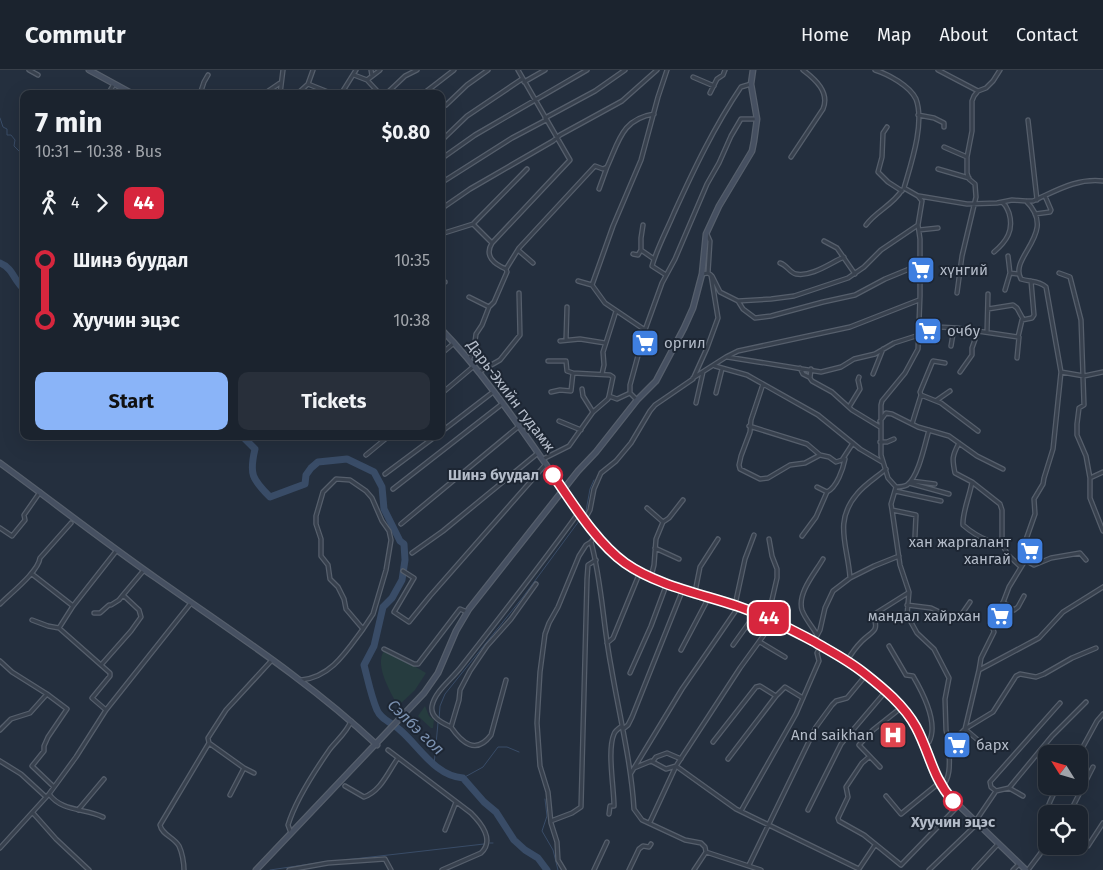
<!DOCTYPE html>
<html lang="en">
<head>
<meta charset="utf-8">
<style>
  body { margin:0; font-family:"Fira Sans",sans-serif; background:#282f3a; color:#f1f3f6; height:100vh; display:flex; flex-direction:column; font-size:19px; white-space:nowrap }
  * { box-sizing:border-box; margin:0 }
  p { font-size:16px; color:#a0a4aa }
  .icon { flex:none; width:28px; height:28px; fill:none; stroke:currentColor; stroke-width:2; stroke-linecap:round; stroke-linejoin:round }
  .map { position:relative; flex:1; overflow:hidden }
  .drawer { position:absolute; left:20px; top:20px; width:425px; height:350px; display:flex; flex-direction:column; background:#1b232e; border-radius:10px; box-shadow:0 5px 20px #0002,0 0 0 1px #39404a }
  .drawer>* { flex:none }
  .badge { padding:0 10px; border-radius:8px; font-size:18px; line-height:32px }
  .needle { width:32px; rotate:307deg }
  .fabs { position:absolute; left:1038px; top:675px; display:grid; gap:10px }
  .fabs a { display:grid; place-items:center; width:50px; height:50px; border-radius:10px; background:#1b232e; box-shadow:0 5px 20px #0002,0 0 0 1px #39404a; font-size:25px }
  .map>.badge { position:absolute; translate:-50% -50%; box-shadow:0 0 0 2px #fff }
  .legs { display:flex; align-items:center; gap:8px; height:55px; padding:0 15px; font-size:16px }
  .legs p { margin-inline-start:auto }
  .headline { display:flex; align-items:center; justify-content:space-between; height:85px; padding:0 15px }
  h1 { font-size:28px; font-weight:700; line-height:38px }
  .action { display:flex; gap:10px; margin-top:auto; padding:10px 15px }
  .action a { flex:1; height:58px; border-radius:10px; background:#8ab4f8; color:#111; font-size:20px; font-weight:700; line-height:58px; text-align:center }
  .action a+a { background:#282f3a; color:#f1f3f6 }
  ul { padding:0 15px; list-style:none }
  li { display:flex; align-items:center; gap:18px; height:60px; font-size:19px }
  li i { display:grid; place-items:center; width:8px; height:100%; margin:0 6px; background:currentColor }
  li i::after { content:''; width:12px; height:12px; margin:-6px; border:4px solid; border-radius:50%; background:#1b232e }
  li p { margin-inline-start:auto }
  li:first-child i { background:linear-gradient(#0000 50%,currentColor 0) }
  li:last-child i { background:linear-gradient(currentColor 50%,#0000 0) }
  header { display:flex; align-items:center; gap:30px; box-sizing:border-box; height:70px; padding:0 25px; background:#1b232e; border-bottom:1px solid #39404a }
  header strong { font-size:24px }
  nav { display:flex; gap:28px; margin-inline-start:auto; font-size:18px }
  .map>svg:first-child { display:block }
</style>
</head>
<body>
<header>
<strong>Commutr</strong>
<nav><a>Home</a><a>Map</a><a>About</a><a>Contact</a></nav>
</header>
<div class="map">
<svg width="1103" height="800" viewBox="0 0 1103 800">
  <rect width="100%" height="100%" fill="#242f3e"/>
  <path fill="#263c3f" d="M384,581L399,587L426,603L415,620L398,636C391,623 374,595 384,581Z
    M425,636L429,646L434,650L433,658H431L418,646Z"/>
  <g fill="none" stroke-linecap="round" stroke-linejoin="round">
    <path stroke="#394c67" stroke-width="1" d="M0,48L3,57L7,59V65H11L15,70L14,76L24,86
      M586,441L590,419L594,410
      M439,649L440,636L445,624L523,527L579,451
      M434,695L438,653
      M463,708L483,697L498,677H507L519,682
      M545,729L547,746L542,761L553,780L558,800
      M490,773H493
      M345,790L484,774
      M270,800L324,792"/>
    <path stroke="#394c67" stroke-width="7" d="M0,193C13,198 14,211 24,219
      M242,366L255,379C249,404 252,409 270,427L305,414L306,405L311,398L318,392L347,389L374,402L382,417L384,439L400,471L404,474L405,490L402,510L392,528L383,537L374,576L364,595C368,610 371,626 377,640C381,650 393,653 400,660C420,677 435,706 463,708L484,732L496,742L514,770L525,780L538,788L547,800"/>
    <defs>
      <path id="street" d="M29,0L38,5
        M371,0L372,6
        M380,0L367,10L380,24
        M875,0C888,4 910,16 916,29C925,53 911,94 904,118L918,126L922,131L918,155L920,169V226L918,279L905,303L882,331L881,335V385L888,408L896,417L891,434L892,440L900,495L909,522L907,545L917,563L934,579L949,608L945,629L946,660L949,675
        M938,0L978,21
        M354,5L367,10
        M693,7L714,16
        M524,12L545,0
        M308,14L333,24
        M710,23L717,9L723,5L725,0
        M108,24L114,14
        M200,24L204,12L208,5
        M264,24L280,13
        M280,24L283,0
        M297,24L308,14L313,0
        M341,24L356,0
        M386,24L405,6L417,0
        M423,24L454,0
        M446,35L467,15L488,0
        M918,45L934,48L944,53V57
        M545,48L595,21L625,0
        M1028,50L1037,130
        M887,57L883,63L882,87L878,102L888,112L902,121
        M441,71L467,46L522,9
        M944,77L967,87
        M791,87L823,39C830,22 815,9 803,0
        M441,89L475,65L587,0
        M938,99L969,108
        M441,113L512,68L546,50
        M599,119L607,97
        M919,126L967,134L997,133L1012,130L1026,131C1059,163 1008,187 1021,209C1029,212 1039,210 1046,217L1061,302
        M1027,131H1033C1056,121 1076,108 1103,111
        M441,139L470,119L553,71L560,65L622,31L657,0
        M1035,144L1050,142L1051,140L1045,126
        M473,154L492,173
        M643,155L641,168V180L654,189
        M866,155C876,141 893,135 902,120
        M919,160L938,158
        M441,164L473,154L527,99
        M707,164L710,171L708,203
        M824,171L837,178L855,204
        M518,180L533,193
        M994,182C1007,171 1014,160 1009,143C1007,139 1007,136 1003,133
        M633,184L638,185L641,180
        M1008,186L1010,203
        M780,193C787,195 790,203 796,204C812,207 830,193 844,187
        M506,199C494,194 484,186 492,173L570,90L518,0
        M1059,203L1070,207L1081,250L1084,335L1079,338L1077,354V365L1086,386L1090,408
        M666,205L652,196C657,178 667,160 674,143C694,99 714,57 741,17L751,14
        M712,206L720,222L738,231L743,239L755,248L771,246L823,232L855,225L885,209L919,195
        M578,211L592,215
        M441,212H445
        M1005,220L1010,203L1018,204
        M957,223L962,186L976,127L975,114L969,109L967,103V87L972,61V31L974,26L978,21L986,18L993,11L1000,0
        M469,227L489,237
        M738,231L771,229L794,226L848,208L864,197L881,180L918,155
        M988,239L1013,235L1017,238L1023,249
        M918,252L939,257L957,258L1018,267L1022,250L1032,248L1034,245L1031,211
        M645,260L662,213L675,189L707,114L719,93L731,66L741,49H757
        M987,262L988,224
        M566,270L567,237
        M560,271L580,269L605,273
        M951,276L954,258
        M441,284L454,273
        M727,287L821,302L841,297L854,289L875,284L894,273L919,265
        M1017,288L1019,267
        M469,290L474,279L476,264L482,255L489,237L494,232L507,202L506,199L519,178L595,96L603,99L607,97C619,71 622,49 654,44
        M548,291H566L567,301L573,303L610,305L613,307L609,326L617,329L630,323
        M715,296L747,305L818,345L860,379L882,392
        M800,298L803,304L809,307
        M811,299L810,308L812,311L832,322L852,340L880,357
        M479,302L500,290L520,265L519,223
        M960,302L972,285V278L978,261
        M602,304L604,295L603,282L616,241
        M873,304L883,279
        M693,308L726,287L738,281L850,257L919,230
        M763,314L751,350L750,362L741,386L739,395L740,399L760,409L768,408L790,395L805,393L820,385
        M582,319L583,326L593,342
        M551,322L560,320L571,321L573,303
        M716,323L722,299
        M441,324L474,296
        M921,325L920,322L932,293L933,291L945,293
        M637,330L630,323V315L645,260L605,233L592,215L613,156L641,90L658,27L667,0
        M937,330L950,321
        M696,333L703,302
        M849,337L860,319L858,310L859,307
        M559,351L581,360
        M880,351L886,343L892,344L918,357L949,366L977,386L1003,399
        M912,354L921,325L941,333L978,361
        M749,356L807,374L820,385L829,387L836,392L842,390L853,373
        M441,362L493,322
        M880,372H887L894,369
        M959,373C952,386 952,389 955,403L972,412L1000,434L1002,440V474L1008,485L1021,497
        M366,385L389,366
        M543,389L569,376L593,342L608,329L609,326
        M1103,402L1090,408V428L1103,461
        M385,404L436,366
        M911,411L935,414
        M972,412C970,425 962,443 963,455C971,462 979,467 989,471C993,473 997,472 1002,474
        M909,413L949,424
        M817,417L827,422
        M896,417C900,417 903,417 907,415C919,406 925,373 929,360
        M393,419L502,334
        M895,421L941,431
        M647,438L663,452L656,469L654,495L651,507
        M892,440L916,445L915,466
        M585,449L590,440L594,419L601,403L616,391L631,373L650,341L655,335L693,309L707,278L718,248L711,205L708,203L702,204
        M663,452L669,448L683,430
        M401,454L518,357
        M0,458L12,466L25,450L24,445L40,422
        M802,466L816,447L827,422C837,417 843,399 845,389
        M591,472C602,513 603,555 611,596C619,644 631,691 634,739L642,750L685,770L701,773L705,777L706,782L761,800
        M655,478L679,489
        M412,483L443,461L538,383
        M1025,490L1034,495L1051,488L1080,483L1086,490
        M403,501L414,508L394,542L409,552L430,526L546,394
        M32,504L73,536L59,558
        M850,508C848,476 833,452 857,424C865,414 877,407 886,399
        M695,522L700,497L718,469
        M1003,532L1014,540L1018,537L1024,526
        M0,534C11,523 38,502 40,488L71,453
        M735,535L745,489L754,465
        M907,535L931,538L954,549L959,548L970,532
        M73,536L117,480
        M94,543H100L109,535H111L119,530L123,525
        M768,547L777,508V499L772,486L769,469
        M32,550L48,556L59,558L110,603V606L92,628L106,640
        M817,565C813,557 805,549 802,540C797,523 815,503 823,489
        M814,571L820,560L825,538L833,521L850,508L874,496L899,486
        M760,572L785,587
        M607,573L613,568L640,502
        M733,575L756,543
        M889,576L906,605L913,606C923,623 939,653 929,672L923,675
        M384,579L414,594H418L460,539L467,542
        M681,580L709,527
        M0,591L12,602L47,624L67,639L48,667L44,676V681L32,696L54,717
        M847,591C851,584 856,577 862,571C872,561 880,562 873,545L908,523
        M101,595L131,561L141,547L139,540L123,525L144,500
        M979,600L981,588L994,562L993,559L1009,517L1026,489L1023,478L1035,444L1034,429L1043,414L1044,408L1053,379L1061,302L1084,306L1103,302
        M630,603L651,556L667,513
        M301,610C331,607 346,582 363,559L346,539L344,529L338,517L330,509L328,495L321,486V469L316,454V446L323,422L336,409L350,410L366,421L372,428L382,451L389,461L391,470L386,500L373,544L363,559
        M506,610L491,665C476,685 462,673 451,657L459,630L460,620L470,601L487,576L511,549L536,514
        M451,657C443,653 430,648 432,636C435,621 452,609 461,597C501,546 541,495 579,442
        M623,659L628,655L632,647L683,519
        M0,660L11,649L30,643L47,624
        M713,672L756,617L760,616L776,626
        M986,677L965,659L993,642L1016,606L1020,604L1036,607L1044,604L1072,588L1096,578
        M388,680L471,743C481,753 495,770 481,783L442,800
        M1079,684L1097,651L1103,644
        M869,687L862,693L846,717L848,727L838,748L839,751L864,765L901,795L958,736
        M728,689L776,626L785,617L803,628
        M0,691L21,704L46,727
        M653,691L656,687L667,683L681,689
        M880,697L859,675L873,660L902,637
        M634,698L651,691L666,699L676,696L736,739L859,799L875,775
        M254,703L244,698L209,673L208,668L226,640L272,590
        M631,703L682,619L739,536
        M345,716L364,727C381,721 388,702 398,688
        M942,717C952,706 949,690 949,675L965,659L979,600L1039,568L1063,542L1103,517
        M1009,718L1023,726
        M996,721L991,717L990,712L1060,633
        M49,724C62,742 85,738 103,747
        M230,725L244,698
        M886,726L901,744L939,713
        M78,740L104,709
        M808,740L841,674L886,621
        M741,741L796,644L819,591L817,583L821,575
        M33,743L56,769L89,800
        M609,744L610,736H614C614,718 607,680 614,664C615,661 619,658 622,656
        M1069,744L1093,697
        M551,751L572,743L581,737L587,509L588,495L596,490
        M650,752L676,696L740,598L774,551
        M975,752L996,721L1009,718L1052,666L1086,632
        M445,760L456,732
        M291,763L288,755C295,732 316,699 330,679C337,670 347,662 351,651
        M1079,772L1084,776H1088L1103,753
        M0,778L49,724L76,687L106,640L191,533
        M1044,778C1038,758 1048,733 1058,716
        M749,795L816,657L832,635L836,631L847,628L866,605
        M184,800C184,793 182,782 179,776C174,767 162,765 160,755L209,673
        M289,800L328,793L385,789L391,800
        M564,800L558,790L557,772L551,753L548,722L540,696L537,653L540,602L545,564L549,553L558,537L579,486L586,475L591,472L596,465
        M594,800L607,772
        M629,800L639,779L643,776L649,777L651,774
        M694,800L706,782
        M929,800L977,754
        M974,800L998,774
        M1013,800L1019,794
        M1028,800L1046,776"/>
      <path id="secondary" d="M89,0L133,24
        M441,259C480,299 513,347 545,393C566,423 591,466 619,489C652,515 699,522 738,536C763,544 786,557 810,569C843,588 875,607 901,636C923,661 927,696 946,723L1026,800
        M0,393C52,431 103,471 156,508C231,561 309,611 377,675
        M256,800L424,623L438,603L456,561L469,539L578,401L596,382L637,330L656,311L684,258L693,238L702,204L706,164L719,136L752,81L754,71L757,49L751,14L753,0"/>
    </defs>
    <use href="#street" stroke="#565f6c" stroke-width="5.5"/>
    <use href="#secondary" stroke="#565f6c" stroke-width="7"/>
    <use href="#street" stroke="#38414e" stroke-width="3"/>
    <use href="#secondary" stroke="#465061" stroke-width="4.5"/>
  </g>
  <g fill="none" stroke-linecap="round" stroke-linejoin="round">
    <defs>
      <path id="line-1" d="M553,405C573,434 597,473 625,493C656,515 701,524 737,536C764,545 788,558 813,571C830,581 848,590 864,603C883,618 904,635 916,657C930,683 932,707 953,731"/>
    </defs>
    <use href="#line-1" stroke="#fff" stroke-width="11"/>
    <use href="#line-1" stroke="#d7263d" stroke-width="8"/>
  </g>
  <defs>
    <symbol id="supermarket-square" viewBox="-11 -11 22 22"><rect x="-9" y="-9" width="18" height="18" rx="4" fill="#3f7fe0" stroke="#1d2633"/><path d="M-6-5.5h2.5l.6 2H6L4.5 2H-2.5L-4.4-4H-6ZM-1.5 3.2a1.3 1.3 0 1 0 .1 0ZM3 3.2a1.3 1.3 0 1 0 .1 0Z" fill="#fff"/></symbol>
    <symbol id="hospital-square" viewBox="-11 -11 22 22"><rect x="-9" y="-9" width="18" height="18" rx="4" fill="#e0444e" stroke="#1d2633"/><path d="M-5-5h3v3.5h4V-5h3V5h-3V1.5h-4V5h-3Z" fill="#fff"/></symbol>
  </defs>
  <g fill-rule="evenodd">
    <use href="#supermarket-square" x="905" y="184" width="32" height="32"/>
    <use href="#supermarket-square" x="912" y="245" width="32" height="32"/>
    <use href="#supermarket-square" x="629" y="257" width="32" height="32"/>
    <use href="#supermarket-square" x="1014" y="465" width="32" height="32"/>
    <use href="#supermarket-square" x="984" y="530" width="32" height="32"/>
    <use href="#hospital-square" x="877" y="649" width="32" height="32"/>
    <use href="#supermarket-square" x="941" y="659" width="32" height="32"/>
  </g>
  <g fill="#fff" stroke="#d7263d" stroke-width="2.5">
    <circle cx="553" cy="405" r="9"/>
    <circle cx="953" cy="731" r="9"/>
  </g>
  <g text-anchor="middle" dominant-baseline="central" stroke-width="4" stroke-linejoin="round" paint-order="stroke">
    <g font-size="15" fill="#b4bcc9" stroke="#1d2633" text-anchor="start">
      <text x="940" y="200">хүнгий</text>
      <text x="947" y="261">очбу</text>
      <text x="664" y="273">оргил</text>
      <text x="1011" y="472" text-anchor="end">хан жаргалант<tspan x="1011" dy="17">хангай</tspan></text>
      <text x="981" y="546" text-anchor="end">мандал хайрхан</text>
      <text x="874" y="665" text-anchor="end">And saikhan</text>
      <text x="976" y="675">барх</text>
    </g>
    <g font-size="15" fill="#b4bcc9" stroke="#1d2633">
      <text transform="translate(511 326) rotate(53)">Дарь-Эхийн гудамж</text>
    </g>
    <g font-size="15" font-weight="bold" fill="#b4bcc9" stroke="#1d2633" text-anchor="end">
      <text x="539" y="405">Шинэ буудал</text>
      <text x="953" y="752" text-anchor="middle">Хуучин эцэс</text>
    </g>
    <g font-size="16" font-style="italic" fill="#7c92b1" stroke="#1d2633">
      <text transform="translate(416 657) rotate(44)">Сэлбэ гол</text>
    </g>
  </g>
</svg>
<div class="fabs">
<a><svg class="needle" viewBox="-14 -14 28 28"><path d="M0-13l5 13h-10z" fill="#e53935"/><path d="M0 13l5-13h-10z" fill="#a0a4aa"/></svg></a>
<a><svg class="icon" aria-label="locate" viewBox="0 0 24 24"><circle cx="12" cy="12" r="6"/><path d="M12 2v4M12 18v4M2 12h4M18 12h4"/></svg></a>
</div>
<b class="badge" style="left:769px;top:548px;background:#d7263d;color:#fff">44</b>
<section class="drawer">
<div class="headline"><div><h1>7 min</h1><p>10:31 – 10:38 · Bus</p></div><b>$0.80</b></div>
<div class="legs"><svg class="icon" aria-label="walk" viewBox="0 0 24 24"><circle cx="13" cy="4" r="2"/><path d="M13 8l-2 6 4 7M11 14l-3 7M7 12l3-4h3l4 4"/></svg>4<svg class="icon" aria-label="forward" viewBox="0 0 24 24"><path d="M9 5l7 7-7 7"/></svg><b class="badge" style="background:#d7263d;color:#fff">44</b></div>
<ul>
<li><i style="color:#d7263d"></i><b>Шинэ буудал</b><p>10:35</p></li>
<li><i style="color:#d7263d"></i><b>Хуучин эцэс</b><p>10:38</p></li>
</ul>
<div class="action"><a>Start</a><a>Tickets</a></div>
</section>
</div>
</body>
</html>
